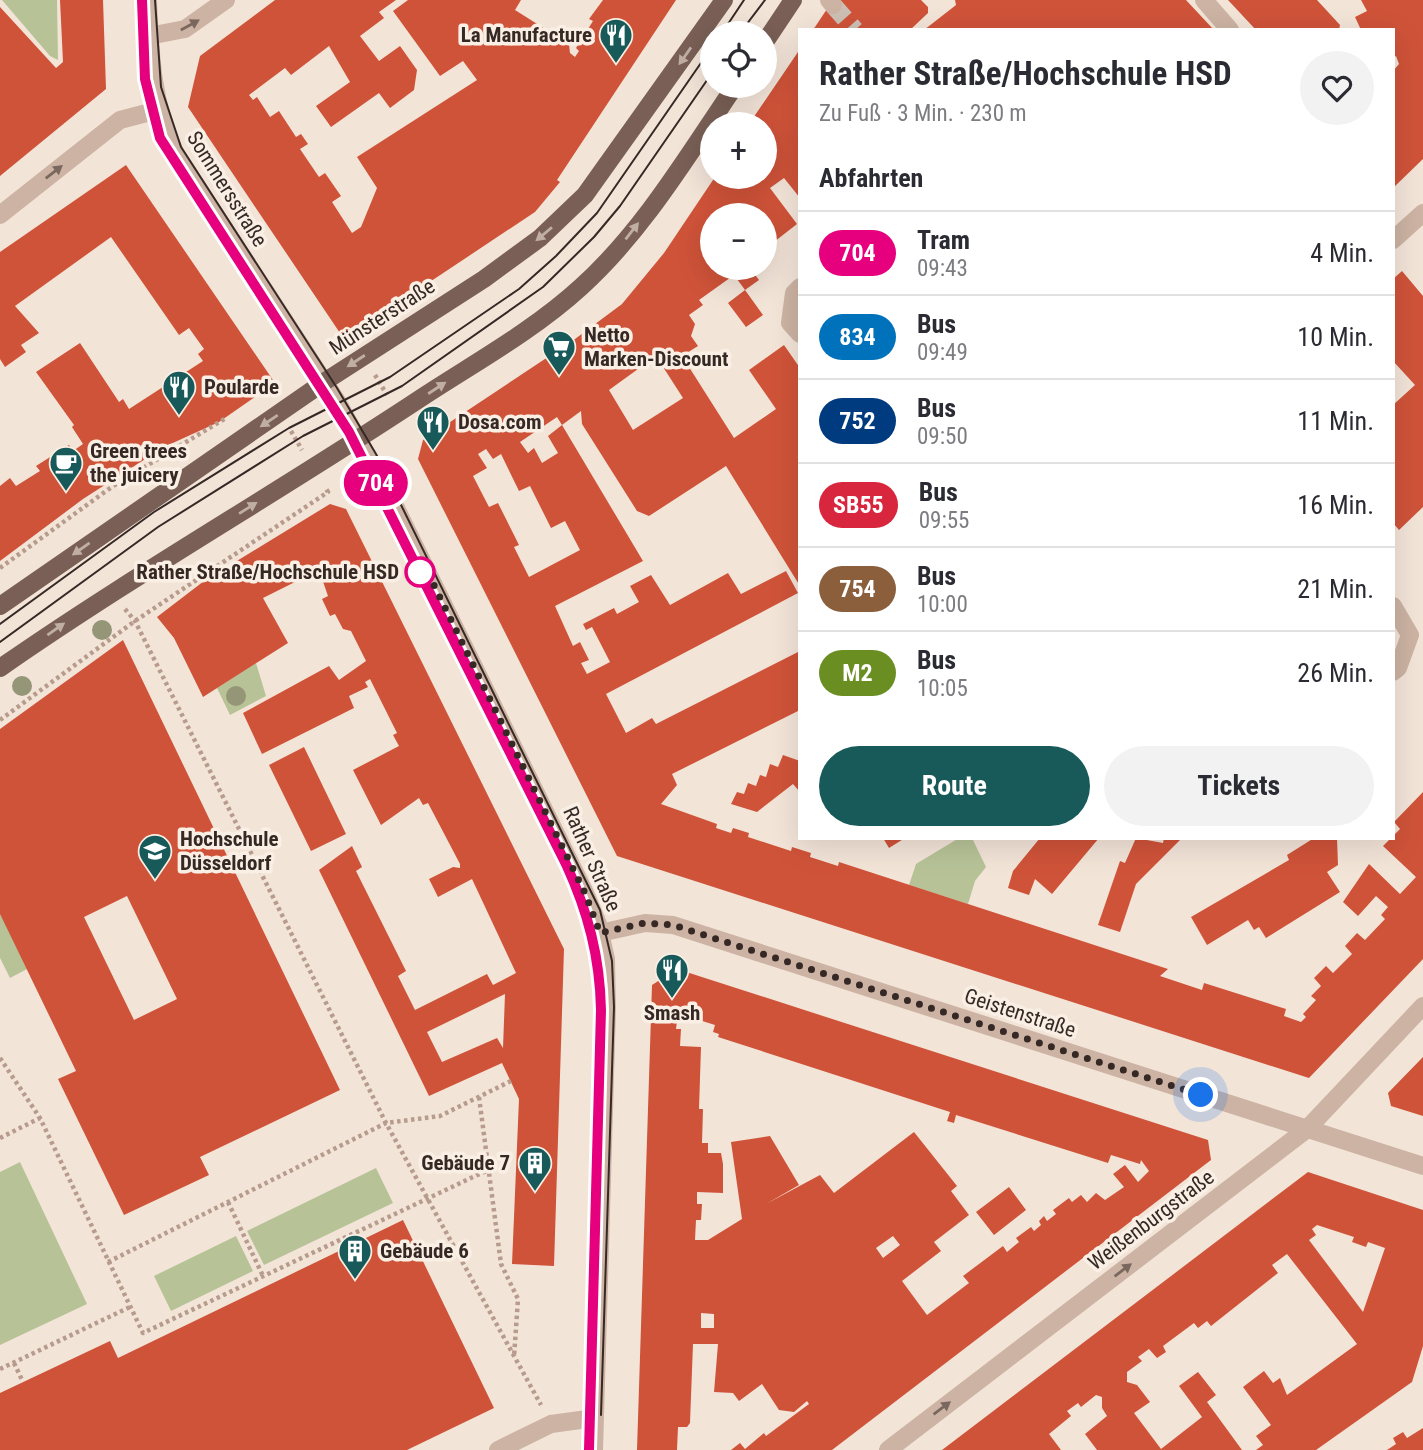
<!DOCTYPE html>
<html lang="de">
<head>
<meta charset="utf-8">
<style>
  body { margin:0; font-family:"Roboto Condensed",sans-serif; background:#f2f2f3; color:#2b2b33; height:100vh; display:flex; flex-direction:column; font-size:26px; white-space:nowrap }
  * { box-sizing:border-box; margin:0 }
  p { font-size:23px; color:#7c7c81 }
  .icon { flex:none; width:38px; height:38px; fill:none; stroke:currentColor; stroke-width:2; stroke-linecap:round; stroke-linejoin:round }
  .map { position:relative; flex:1; overflow:hidden }
  .side { position:absolute; left:798px; top:28px; width:597px; height:812px; display:flex; flex-direction:column; background:#fff; border-radius:0px; box-shadow:0 7px 28px #0002 }
  .side>* { flex:none }
  .badge { padding:0 14px; border-radius:23px; font-size:24px; line-height:46px }
  .fabs { position:absolute; left:700px; top:21px; display:grid; gap:14px }
  .fabs a { display:grid; place-items:center; width:77px; height:77px; border-radius:50%; background:#fff; box-shadow:0 7px 28px #0002; font-size:35px }
  .you { position:absolute; width:35px; height:35px; margin:-18px; border:5px solid #fff; border-radius:50%; background:#1a73e8; box-shadow:0 0 0 10px #1a73e833 }
  .map>.badge { position:absolute; translate:-50% -50%; box-shadow:0 0 0 4px #fff }
  h2 { padding:0 21px; font-size:26px; line-height:63px }
  .round { display:grid; place-items:center; flex:none; width:74px; height:74px; border-radius:37px; background:#f2f2f3 }
  .head { display:flex; align-items:center; justify-content:space-between; height:119px; padding:0 21px }
  h1 { font-size:33px; font-weight:700; line-height:52px }
  .button { display:flex; gap:14px; margin-top:auto; padding:14px 21px }
  .button a { flex:1; height:80px; border-radius:42px; background:#185a5a; color:#fff; font-size:28px; font-weight:700; line-height:80px; text-align:center }
  .button a+a { background:#f2f2f3; color:#2b2b33 }
  ul { padding:0; list-style:none }
  li { display:flex; align-items:center; gap:21px; height:84px; padding:0 21px; border-top:2px solid #e1e1e2 }
  li div { flex:1 }
  li b { display:block; font-size:26px }
  li em { font-style:normal }
  li .badge { min-width:77px; font-weight:700; text-align:center }
  .map>svg:first-child { display:block }
</style>
</head>
<body>
<div class="map">
<svg width="1423" height="1450" viewBox="0 0 1423 1450">
  <rect width="100%" height="100%" fill="#f3e4d8"/>
  <path fill="#b7c397" d="M2,0H57L58,60L50,56Z
    M256,663L266,696L230,715L217,688Z
    M959,838H972L986,867L975,881L968,904L909,885L916,864Z
    M0,913L27,969L10,978L0,958Z
    M20,1162L87,1304L0,1345V1172Z
    M376,1168L393,1203L264,1265L247,1231Z
    M236,1236L253,1271L171,1311L154,1276Z"/>
  <path fill="#cf5339" fill-rule="evenodd" d="M60,0H103L106,89L0,176V7L56,68L63,62Z
    M275,0H396L379,12L384,18L360,36L379,61L400,46L417,70L414,90L390,108L379,93L331,127L316,106L350,82L329,46L291,75L285,68L249,95L253,100L257,97L270,117L279,111L296,137L301,134L308,144L300,149L319,177L325,173L341,196L332,202L352,233L361,227L377,188L357,157L477,80L463,61L440,76L393,11L408,0H521L515,10L569,44L570,53L575,57L579,51L576,48L593,21L589,19L603,0H676L557,180L560,182L535,212L344,339L188,107L200,56Z
    M839,0H921L928,7V13L910,30H813L829,6Z
    M955,0H1186L1214,30H924L956,5Z
    M1228,0H1317L1340,25L1339,30H1256Z
    M1361,0H1423V159L1393,188V71L1399,64L1396,56L1393,58V30H1361L1355,17L1367,11Z
    M800,49V198L784,178L770,188L797,224L765,249V215H712V268H750L759,280L745,290L734,275L699,300L703,305L689,315L695,324L691,336L698,346L682,356L734,438L776,409L749,370L784,345L800,368V586L726,466L649,516L637,511L582,424L581,411L562,425L557,417L520,442L528,453L534,448L542,463L558,453L548,436L562,425L643,561L555,606L573,646L580,642L589,660L581,663L587,674L610,662L592,627L586,630L583,624L614,608L617,614L639,602L630,586L651,575L670,605L728,573L741,594L786,571L798,593L606,694L626,733L652,718L656,724L800,651V710L672,774L677,785L661,804L717,824L716,828L731,833L733,828L749,833L748,837L791,851L792,847L811,853L810,857L838,866L839,862L1168,969L1160,976L1202,990L1204,983L1286,1009L1284,1016L1301,1022L1306,1017L1303,1014L1316,1000L1311,996L1321,986L1314,978L1326,966L1333,973L1352,954L1345,946L1357,933L1365,940L1385,919L1381,915L1388,907L1376,896L1358,916L1343,902L1369,864L1400,894L1416,877L1383,846L1400,829L1394,822L1423,792V959L1309,1078L617,856L418,459L423,440L575,339L622,304L664,253L715,177H765V124H749ZM656,356L683,398L633,430L609,390ZM486,449L493,459L501,454L519,491L530,486L551,528L565,521L580,550L529,577L514,547L519,545L498,503L489,507L473,476L487,468L478,454Z
    M126,165L275,383L219,422L164,447L83,499L0,561V486L10,478L16,486L40,471L36,466L69,445L73,451L83,444L72,427L74,425L36,372L80,343L119,402L123,399L129,409L203,361L198,354L204,349L189,328L179,335L111,237L15,306L39,333L21,345L26,352L5,367L0,359V252Z
    M1402,271L1423,296V507L1399,530L1393,523V405L1415,385L1393,361V279Z
    M745,290L763,315L746,327L728,303Z
    M330,504L346,509L564,949L554,1266L512,1264L519,1099L502,1063L429,1096L319,870L352,846L362,867L356,871L406,971L398,976L415,1010L487,974L493,985L516,973L472,879L438,897L429,879L453,867L460,868V864L428,803L423,805L419,798L381,825L353,770L399,746L393,735L397,733L370,679L365,682L368,687L349,696L354,708L262,754L243,713L329,666L339,680L366,661L351,631L343,629L335,614L330,616L322,599L328,596L319,570L263,598L288,643L203,697L174,638L157,617L204,581ZM505,994L503,1048L497,1038L442,1062L427,1032Z
    M123,640L340,1090L200,1157L209,1175L124,1215L58,1079L76,1071L0,914V729ZM127,896L177,999L134,1020L84,917Z
    M304,747L346,834L311,851L269,765Z
    M783,755L800,761V792L793,784L757,812L731,804L737,792L744,794L748,783L756,786L760,775L766,777L770,764L778,767Z
    M883,838H905L889,848Z
    M1040,838H1099L1052,894L1035,879L1029,895L1008,888L1013,871Z
    M1136,838L1163,843L1164,838L1181,839L1136,884L1120,932L1098,925L1120,861L1125,863Z
    M1314,838H1337L1338,865L1327,872L1340,892L1266,938L1259,927L1254,930L1248,920L1207,945L1191,917L1289,860L1287,855Z
    M677,969L1208,1140L1211,1160L832,1450H731L740,1443L745,1449L764,1433L766,1436L809,1404L807,1401L794,1412L779,1410L762,1384L739,1401L733,1393L714,1392L718,1344H693L690,1423L687,1427H678L677,1450H637L652,985ZM696,1019L715,1025L713,1032L719,1034L718,1037L950,1112L947,1121L954,1123L956,1115L1108,1163L1111,1155L1140,1164L1141,1160L1149,1171L1138,1182L1125,1165L1113,1174L1124,1187L1105,1200L1096,1193L1087,1202L1081,1195L1072,1202L1069,1198L1053,1210L1056,1214L1047,1221L1044,1216L1039,1221L1041,1225L1034,1231L1031,1227L1016,1238L1019,1242L1007,1252L1003,1246L963,1276L969,1283L927,1315L902,1281L941,1251L934,1242L969,1215L951,1191L957,1186L914,1132L834,1193L820,1175L766,1204L799,1185L770,1136L731,1142L742,1219L708,1240H695L696,1220H701L702,1204H697V1192L723,1193V1164L721,1153H708V1143H702L703,1109H699L701,1047L680,1046L681,1029H676L677,1021L695,1022ZM893,1236L900,1245L883,1258L876,1248ZM701,1313L714,1314V1328H701Z
    M1423,1057V1116L1391,1106L1388,1093Z
    M1308,1172L1423,1210V1346L1412,1382L1316,1450H1256L1263,1445L1256,1436L1271,1425L1243,1387L1264,1371L1273,1383L1280,1378L1287,1395L1357,1344L1287,1254L1272,1265L1278,1273L1211,1326L1207,1321L1198,1328L1194,1323L1163,1346L1166,1352L1157,1358L1149,1349L1138,1357L1142,1361L1127,1372V1382L1137,1385L1150,1402L1134,1413L1161,1449L1202,1417L1179,1386L1198,1372L1216,1395L1207,1402L1242,1450H1097L1085,1434L1107,1416L1102,1408V1397L1096,1395L1081,1407L1078,1403L1067,1411L1071,1416L1049,1434L1061,1450H942ZM1317,1225L1354,1237L1352,1242L1366,1247L1368,1242L1385,1248L1363,1312L1309,1240L1316,1235L1312,1229Z
    M1009,1187L1026,1210L994,1235L976,1212Z
    M403,1220L494,1408L407,1450H0V1393L110,1341L118,1358Z
    M1423,1428V1450H1387L1396,1444L1393,1438L1403,1432L1407,1438Z"/>
  <g fill="none" stroke-linecap="round" stroke-linejoin="round">
    <path stroke="#cdbfb4" stroke-width="18" stroke-dasharray="18 9" stroke-linecap="butt" d="M833,5L855,30"/>
    <path stroke="#b79c8d" stroke-width="4.5" stroke-dasharray="3.5 3.5" stroke-linecap="butt" d="M375,375L387,395
      M291,431L302,450
      M0,568L113,486L226,418
      M125,609L135,621L386,1123L541,1405
      M0,720L135,621L328,492L325,487
      M0,1058L40,1118L143,1333L488,1170
      M479,1097L501,1264L518,1299L514,1357
      M0,1138L40,1118
      M228,1202L263,1276
      M108,1262L386,1123L440,1116L511,1081
      M14,1363L23,1382
      M0,1369L130,1307"/>
    <path stroke="#ccb3a3" stroke-width="18" d="M148,0C150,54 152,105 176,154L338,403L393,502L585,893L598,924L606,959L607,1009L594,1450
      M829,0L833,5
      M1204,0L1230,30
      M149,36L185,29L226,0
      M0,215L120,120L158,110
      M1393,240L1423,213
      M800,287L794,293L790,323L800,334
      M1393,606L1410,635L1398,668L1393,672
      M600,933L645,923L673,925L1423,1166
      M498,1450L551,1424L595,1418
      M888,1450L1307,1129L1423,1006"/>
    <path stroke="#795f55" stroke-width="18" d="M765,42L793,0
      M0,606L324,382L484,279L540,238L585,195L724,0
      M0,668C138,572 284,489 424,396C476,362 534,330 581,287C643,231 688,155 735,86"/>
    <path stroke="#362925" stroke-width="2" d="M142,0L145,78L160,138L349,432L566,865C588,912 600,957 601,1010L589,1450
      M155,0L161,87L181,147L337,388L376,454L600,910L612,961L614,1007L601,1415
      M722,33L744,0
      M740,33L765,0
      M0,624L154,512L289,428L390,377L519,289L556,256L597,213L712,47
      M0,642L158,527L303,436L402,386L543,287L594,237L620,206L712,73"/>
  </g>
  <g fill="#959677">
    <circle cx="102" cy="630" r="10"/>
    <circle cx="22" cy="686" r="10"/>
    <circle cx="236" cy="696" r="10"/>
  </g>
  <defs><path id="oneway-solid" d="M-6-.8H1V-3.2L6.5 0L1 3.2V.8H-6Z" transform="scale(1.75)"/></defs>
  <g fill="#7a675e">
    <use href="#oneway-solid" transform="translate(190 25) rotate(-29)"/>
    <use href="#oneway-solid" transform="translate(54 172) rotate(-38)"/>
    <use href="#oneway-solid" transform="translate(1123 1270) rotate(-37)"/>
    <use href="#oneway-solid" transform="translate(942 1408) rotate(-37)"/>
  </g>
  <g fill="#c0aea4">
    <use href="#oneway-solid" transform="translate(685 56) rotate(125)"/>
    <use href="#oneway-solid" transform="translate(632 231) rotate(-52)"/>
    <use href="#oneway-solid" transform="translate(544 234) rotate(140)"/>
    <use href="#oneway-solid" transform="translate(356 361) rotate(147)"/>
    <use href="#oneway-solid" transform="translate(437 388) rotate(-33)"/>
    <use href="#oneway-solid" transform="translate(269 421) rotate(146)"/>
    <use href="#oneway-solid" transform="translate(248 508) rotate(-32)"/>
    <use href="#oneway-solid" transform="translate(81 549) rotate(145)"/>
    <use href="#oneway-solid" transform="translate(56 629) rotate(-35)"/>
  </g>
  <g fill="none" stroke-linecap="round" stroke-linejoin="round">
    <defs>
      <path id="line" d="M142,0L145,79L160,138L349,432L566,864C588,912 600,957 601,1010L589,1450"/>
    </defs>
    <use href="#line" stroke="#fff" stroke-width="16"/>
    <use href="#line" stroke="#e6007e" stroke-width="10"/>
    <path stroke="#362925" stroke-width="7" stroke-dasharray="0 12.6" d="M420,572L426,569L585,893L600,933L645,923L673,925L1201,1095"/>
  </g>
  <defs>
    <symbol id="restaurant-pin" viewBox="-11 -11 22 30"><path d="M0 17L-7.5 6A9.5 9.5 0 1 1 7.5 6Z" fill="#185a5a" stroke="#faefe4"/><path d="M-5-6h1v4h1v-4h1v4h1v-4h1v5L-1.5 .5V6h-2V.5L-5-1ZM5-6V6H3V1.5H1.5Q1.5-4 5-6Z" fill="#fff"/></symbol>
    <symbol id="supermarket-pin" viewBox="-11 -11 22 30"><path d="M0 17L-7.5 6A9.5 9.5 0 1 1 7.5 6Z" fill="#185a5a" stroke="#faefe4"/><path d="M-6-5.5h2.5l.6 2H6L4.5 2H-2.5L-4.4-4H-6ZM-1.5 3.2a1.3 1.3 0 1 0 .1 0ZM3 3.2a1.3 1.3 0 1 0 .1 0Z" fill="#fff"/></symbol>
    <symbol id="cafe-pin" viewBox="-11 -11 22 30"><path d="M0 17L-7.5 6A9.5 9.5 0 1 1 7.5 6Z" fill="#185a5a" stroke="#faefe4"/><path d="M-5.5-4.5H6V0H3Q3 3.5 0 3.5H-2.5Q-5.5 3.5-5.5 0ZM3-3.2v2h1.7v-2ZM-6 4.5H4V6H-6Z" fill="#fff"/></symbol>
    <symbol id="university-pin" viewBox="-11 -11 22 30"><path d="M0 17L-7.5 6A9.5 9.5 0 1 1 7.5 6Z" fill="#185a5a" stroke="#faefe4"/><path d="M0-5L7-2L0 1L-7-2ZM-4 1L0 2.5L4 1V4Q0 6-4 4Z" fill="#fff"/></symbol>
    <symbol id="building-pin" viewBox="-11 -11 22 30"><path d="M0 17L-7.5 6A9.5 9.5 0 1 1 7.5 6Z" fill="#185a5a" stroke="#faefe4"/><path d="M-4-6H4V6H1V3H-1V6H-4ZM-2.5-4.3h1.7v1.8h-1.7ZM.8-4.3h1.7v1.8H.8ZM-2.5-1h1.7V.8h-1.7ZM.8-1h1.7V.8H.8Z" fill="#fff"/></symbol>
  </defs>
  <g fill-rule="evenodd">
    <use href="#restaurant-pin" x="597" y="16" width="38" height="52"/>
    <use href="#supermarket-pin" x="540" y="328" width="38" height="52"/>
    <use href="#restaurant-pin" x="160" y="368" width="38" height="52"/>
    <use href="#restaurant-pin" x="414" y="403" width="38" height="52"/>
    <use href="#cafe-pin" x="47" y="444" width="38" height="52"/>
    <use href="#university-pin" x="136" y="832" width="38" height="52"/>
    <use href="#restaurant-pin" x="653" y="951" width="38" height="52"/>
    <use href="#building-pin" x="516" y="1144" width="38" height="52"/>
    <use href="#building-pin" x="336" y="1232" width="38" height="52"/>
  </g>
  <circle fill="#fff" stroke="#e6007e" stroke-width="3.5" cx="420" cy="572" r="14"/>
  <g text-anchor="middle" dominant-baseline="central" stroke-width="7" stroke-linejoin="round" paint-order="stroke">
    <g font-size="21" font-weight="bold" fill="#362925" stroke="#faefe4" text-anchor="start">
      <text x="592" y="35" text-anchor="end">La Manufacture</text>
      <text x="584" y="335">Netto<tspan x="584" dy="24">Marken-Discount</tspan></text>
      <text x="204" y="387">Poularde</text>
      <text x="458" y="422">Dosa.com</text>
      <text x="90" y="451">Green trees<tspan x="90" dy="24">the juicery</tspan></text>
      <text x="180" y="839">Hochschule<tspan x="180" dy="24">Düsseldorf</tspan></text>
      <text x="672" y="1013" text-anchor="middle">Smash</text>
      <text x="510" y="1163" text-anchor="end">Gebäude 7</text>
      <text x="380" y="1251">Gebäude 6</text>
    </g>
    <g font-size="21" fill="#362925" stroke="#faefe4">
      <text transform="translate(227 189) rotate(58)">Sommersstraße</text>
      <text transform="translate(382 317) rotate(-33)">Münsterstraße</text>
      <text transform="translate(592 859) rotate(66)">Rather Straße</text>
      <text transform="translate(1020 1013) rotate(18)">Geistenstraße</text>
      <text transform="translate(1151 1220) rotate(-37)">Weißenburgstraße</text>
    </g>
    <g font-size="21" font-weight="bold" fill="#362925" stroke="#faefe4" text-anchor="end">
      <text x="399" y="572">Rather Straße/Hochschule HSD</text>
    </g>
  </g>
</svg>
<div class="fabs">
<a><svg class="icon" aria-label="locate" viewBox="0 0 24 24"><circle cx="12" cy="12" r="6"/><path d="M12 2v4M12 18v4M2 12h4M18 12h4"/></svg></a>
<a>+</a>
<a>−</a>
</div>
<div class="you" style="left:1201px;top:1095px"></div>
<b class="badge" style="left:376px;top:483px;background:#e6007e;color:#fff">704</b>
<section class="side">
<div class="head"><div><h1>Rather Straße/Hochschule HSD</h1><p>Zu Fuß · 3 Min. · 230 m</p></div><a class="round"><svg class="icon" aria-label="heart" viewBox="0 0 24 24"><path d="M12 20l-8-8c-3-5 5-10 8-4 3-6 11-1 8 4z"/></svg></a></div>
<h2>Abfahrten</h2>
<ul>
<li><span class="badge" style="background:#e6007e;color:#fff">704</span><div><b>Tram</b><p>09:43</p></div><em>4 Min.</em></li>
<li><span class="badge" style="background:#0072bc;color:#fff">834</span><div><b>Bus</b><p>09:49</p></div><em>10 Min.</em></li>
<li><span class="badge" style="background:#003b80;color:#fff">752</span><div><b>Bus</b><p>09:50</p></div><em>11 Min.</em></li>
<li><span class="badge" style="background:#d7263d;color:#fff">SB55</span><div><b>Bus</b><p>09:55</p></div><em>16 Min.</em></li>
<li><span class="badge" style="background:#8b5e3c;color:#fff">754</span><div><b>Bus</b><p>10:00</p></div><em>21 Min.</em></li>
<li><span class="badge" style="background:#6b8e23;color:#fff">M2</span><div><b>Bus</b><p>10:05</p></div><em>26 Min.</em></li>
</ul>
<div class="button"><a>Route</a><a>Tickets</a></div>
</section>
</div>
</body>
</html>
